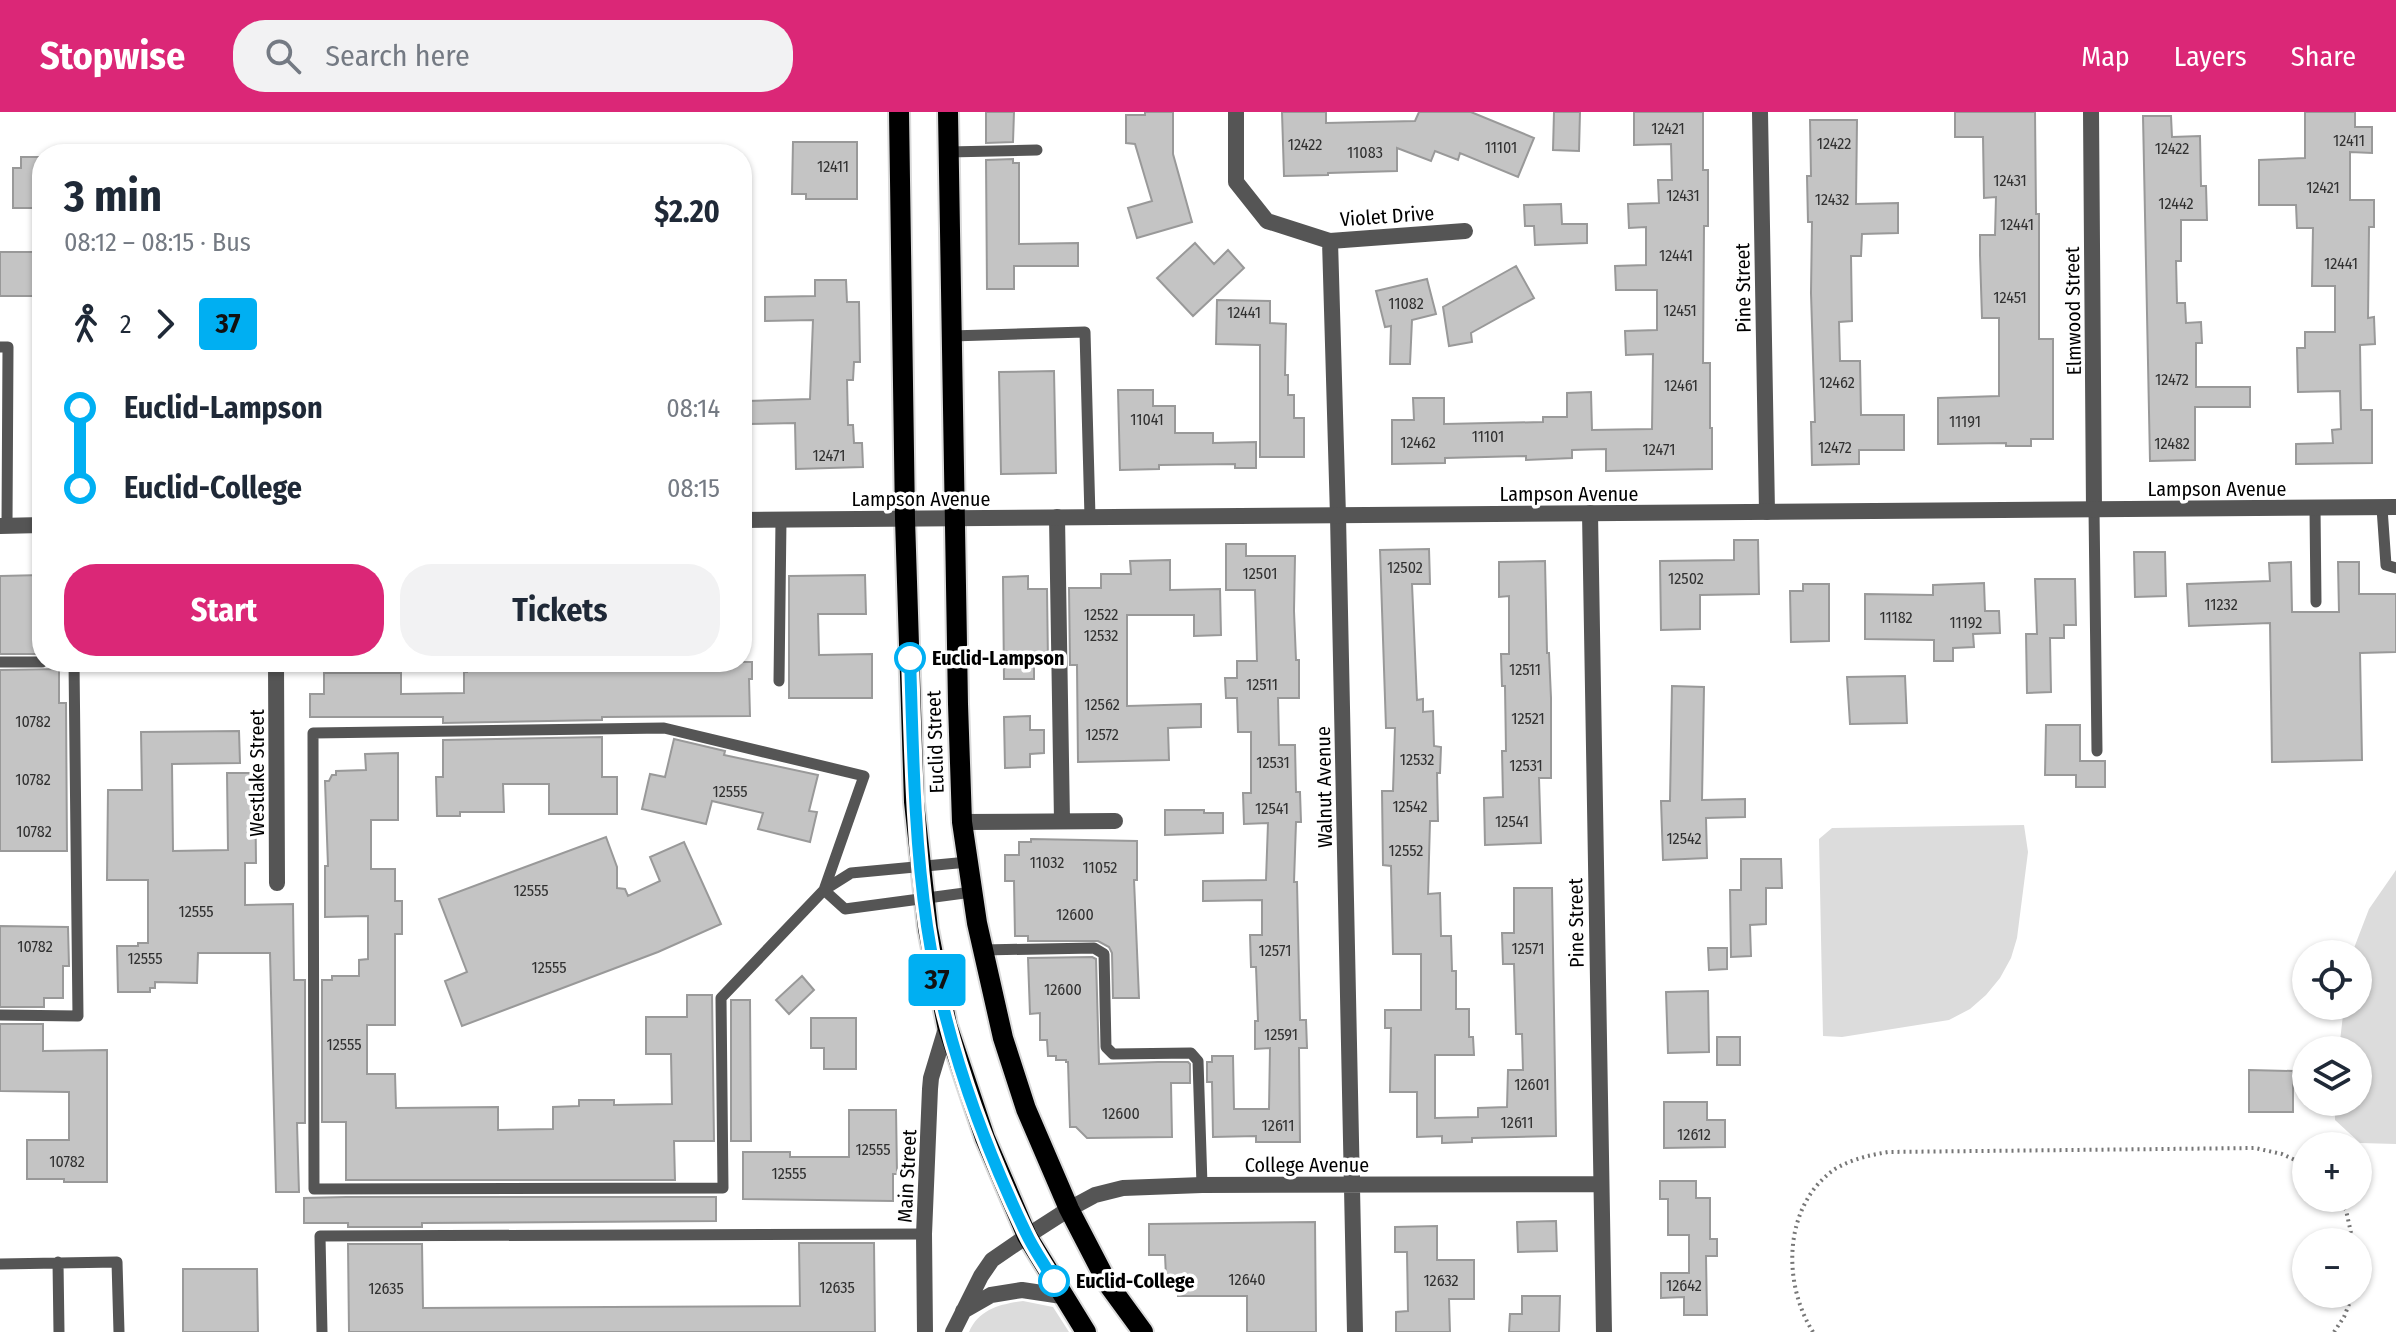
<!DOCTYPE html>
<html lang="en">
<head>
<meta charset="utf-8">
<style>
  body { margin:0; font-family:"Fira Sans Condensed",sans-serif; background:#f2f2f3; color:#1f2937; height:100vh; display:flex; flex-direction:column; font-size:30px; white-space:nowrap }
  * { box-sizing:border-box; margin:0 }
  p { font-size:26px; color:#747a83 }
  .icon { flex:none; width:44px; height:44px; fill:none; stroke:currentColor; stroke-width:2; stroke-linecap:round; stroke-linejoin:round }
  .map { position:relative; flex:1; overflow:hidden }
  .panel { position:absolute; left:32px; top:32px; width:720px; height:528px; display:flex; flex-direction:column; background:#fff; border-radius:32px; box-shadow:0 2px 6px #0004 }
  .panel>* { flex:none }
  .badge { padding:0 16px; border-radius:6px; font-size:28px; line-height:52px }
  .fabs { position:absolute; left:2292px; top:828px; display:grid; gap:16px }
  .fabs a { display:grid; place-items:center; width:80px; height:80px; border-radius:50%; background:#fff; box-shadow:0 2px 6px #0004; font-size:40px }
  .map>.badge { position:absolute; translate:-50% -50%; box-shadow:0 0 0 4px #fff }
  .legs { display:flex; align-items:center; gap:12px; height:88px; padding:0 32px; font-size:26px }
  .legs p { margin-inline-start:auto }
  .summary { display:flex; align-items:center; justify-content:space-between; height:136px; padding:0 32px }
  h1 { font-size:44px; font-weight:700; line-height:60px }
  .primary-button { display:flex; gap:16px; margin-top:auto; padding:16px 32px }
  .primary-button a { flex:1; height:92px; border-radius:32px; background:#db2777; color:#fff; font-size:32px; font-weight:700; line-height:92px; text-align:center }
  .primary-button a+a { background:#f2f2f3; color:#1f2937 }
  ul { padding:0 32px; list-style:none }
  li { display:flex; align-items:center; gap:28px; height:80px; font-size:30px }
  li i { display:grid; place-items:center; width:12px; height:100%; margin:0 10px; background:currentColor }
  li i::after { content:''; width:20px; height:20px; margin:-10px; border:6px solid; border-radius:50%; background:#fff }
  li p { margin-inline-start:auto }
  li:first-child i { background:linear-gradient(#0000 50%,currentColor 0) }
  li:last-child i { background:linear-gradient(currentColor 50%,#0000 0) }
  header { display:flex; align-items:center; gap:48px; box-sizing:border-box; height:112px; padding:0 40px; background:#db2777; color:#fff }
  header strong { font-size:38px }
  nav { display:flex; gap:44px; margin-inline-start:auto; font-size:28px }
  .search { width:560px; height:72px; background:#f2f2f3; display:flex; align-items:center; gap:20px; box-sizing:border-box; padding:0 28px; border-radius:32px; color:#747a83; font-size:30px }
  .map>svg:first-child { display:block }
</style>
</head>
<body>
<header>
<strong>Stopwise</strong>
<div class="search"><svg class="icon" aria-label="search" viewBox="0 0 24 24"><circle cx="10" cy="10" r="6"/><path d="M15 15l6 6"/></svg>Search here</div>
<nav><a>Map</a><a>Layers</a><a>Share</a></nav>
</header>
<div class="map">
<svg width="2396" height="1220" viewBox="0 0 2396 1220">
  <rect width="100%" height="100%" fill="#fff"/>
  <path fill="#dcdcdc" d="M2024,713L2028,740L2017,826L2011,846L2000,866L1986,883L1970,897L1949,908L1842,925L1823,924L1819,727L1832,716Z
    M2396,758V1032L2360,1031L2335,1008V990H2358V938H2339L2344,894H2358V842H2353L2354,836L2369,797Z
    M1023,1189L1053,1195L1069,1220H969C979,1197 1000,1192 1023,1189Z"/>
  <path fill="#c4c4c4" stroke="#999" stroke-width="2" d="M986,0H1014L1013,30L986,31Z
    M1145,0H1173V42L1192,110L1137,126L1128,96L1152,89L1135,32L1126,31V3H1145Z
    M1282,0H1326V11L1415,9L1419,0H1471L1534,26L1518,65L1460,41L1458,48L1435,39L1431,49L1397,36V59L1328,61V63L1284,64Z
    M1554,0H1580L1579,39L1553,38Z
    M1634,0H1703V58H1708V114H1704L1703,251H1710V316H1712V357L1606,359V337L1572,338V346L1526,348V344L1445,346V351L1392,352V308H1414L1413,286H1444V312L1543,310V305H1567V281L1591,280L1592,318L1652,317L1653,242L1626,243L1625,219L1657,218V178H1616L1615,154L1646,153V115L1629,116L1628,92L1659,91L1658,68H1672L1671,32L1634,33Z
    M1955,0H2035L2036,102H2039V227H2053V327H2031V334H2006V331L1938,332V286L1999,284V206H1982L1980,143V123H1995L1996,85L1984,86L1983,25H1955Z
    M2305,0H2355V15H2372V41L2350,40V88H2374V115H2369L2368,206L2374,205L2375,232L2360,233L2361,298H2372V351L2296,352V332L2333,331L2332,318L2341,317L2340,279L2298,280L2297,236H2305V220H2335V174H2312L2313,116H2297L2296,93H2259V48L2305,46Z
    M2143,4H2171L2172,25L2200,24L2201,74H2206L2207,108H2181V149H2176L2177,191H2185L2186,211L2201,210L2202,231H2196V275H2250V295H2195V348L2150,349Z
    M1810,8H1857L1856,92L1898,91V121L1862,122L1861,144H1851L1852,209L1839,210L1840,249H1860L1861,303H1904V338H1859V352L1812,353L1811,310H1815L1811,181L1812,110H1808L1807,64H1811Z
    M793,30H857V87H806V82H792Z
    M21,45H42V96H13V56H21Z
    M1013,47V51H1019V132L1078,131V154H1014V177H987L986,48Z
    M1561,92L1562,112H1587V131L1535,133L1534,114H1525L1524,93Z
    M1195,131L1214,152L1228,138L1244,156L1193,204L1157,166Z
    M0,140H42V184H0Z
    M1516,154L1534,186L1471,221L1472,230L1449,234L1443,195Z
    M1427,167L1436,202L1412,208L1410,252H1390L1391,214L1385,215L1376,179Z
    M815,168H846L847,190H859L860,250H854L853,268H847L848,313H853L854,331H862L863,355L796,357L795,311L748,312L747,289L810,287L813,208L765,209V185L815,184Z
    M1217,188L1270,189V211L1286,212L1285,263H1288V283H1294V306H1304V345H1260V233L1216,232Z
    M1054,259L1056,361L1001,362L999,260Z
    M1118,278H1153V294H1175V321H1213V331L1256,330V356H1235V352L1159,353V357L1120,358Z
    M1734,428H1758L1759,482L1700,483V517L1661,518L1660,449L1734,448Z
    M1226,432H1246V444H1295L1294,499L1296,548H1299V586H1278L1279,633H1295L1296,680H1300L1301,710H1296L1294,770H1297L1300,908H1306L1307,936H1299L1300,1030H1256V1024L1213,1025L1212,970H1207V950H1212V944H1233L1234,997H1269L1270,936L1255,937V909H1258L1256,855H1251L1250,823H1262V788L1203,789V769L1266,768L1268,711L1244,712L1243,681H1251V620H1238L1237,586H1226L1225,566H1237V549H1257L1255,478H1226Z
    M1429,437L1430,472H1412L1417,588L1423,587V600L1433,599L1434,634L1441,635L1440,661H1437L1438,709H1430L1428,782L1440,781L1441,824H1451L1452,859H1456V897H1469V925H1473L1474,943H1435V1006L1478,1005V996L1507,995L1508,958H1523L1522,922H1516L1514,852H1503L1502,821H1514V776H1552L1556,1024L1472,1026V1030L1442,1031V1024L1417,1025V980H1390L1391,916H1385V898H1421V842H1393L1391,754L1383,753L1382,679H1393L1395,616H1386L1380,438Z
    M2134,440H2165L2166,484L2135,485Z
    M1170,448V478L1220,477L1221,523L1194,524V503H1127V594L1201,592V615L1168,616L1169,648L1078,650L1077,553H1070L1069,476H1101V462H1131L1130,449Z
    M1545,449L1547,541H1549L1551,586V666H1539L1541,731L1485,733L1484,686L1503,685L1502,639H1506L1505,574H1502L1501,542H1509V484L1499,485V450Z
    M2291,450L2292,500H2339L2338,450H2359V482H2396V540L2360,541L2362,648L2272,650L2270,511L2189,514L2187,472L2270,469L2269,451Z
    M42,463V542H0V464Z
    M865,463L866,502H818L819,543L872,542V586H789V464Z
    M1028,464V477H1047L1048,552H1034V567H1004L1003,465Z
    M2035,467H2075L2076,513H2064V526H2050L2051,580L2027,581L2026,522H2037Z
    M1984,471L1985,499H1999L2000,521L1973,522L1974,535L1953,536V549H1934V528L1865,527V482L1933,483V473Z
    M1803,472H1829V529L1791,530L1790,479H1803Z
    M550,550H626V553L729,552V550H752V567H749L750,604L602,605V608L443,611V605H310V582H324V561H401V582L464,581V560H467V552H550Z
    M59,557V591H66L67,739H0V558Z
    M1905,564L1907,611L1850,612L1847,565Z
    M1672,574L1704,575L1702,688L1745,687V705L1706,706L1707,746L1663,748L1661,689H1670Z
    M1030,604V618H1044V641L1030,642V655L1005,656L1004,605Z
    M2046,613H2080V649H2105V675H2076V663H2045Z
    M239,619L240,651L172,652L173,739L228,738L227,661H255L256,751H245V793L293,792L294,868H305V1011H297L299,1080H276L270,841H198L197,871L155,870V876H150V880H118L117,834H138V831H148V768H107L108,678H142L141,620Z
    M602,625V665H617V702H549V672H503L504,700H460V704H437L436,665H443V628Z
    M674,627L725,639L724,643L818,663L809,699L817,700L810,730L758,717L763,701L712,689L706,712L642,697L650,662L665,665Z
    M398,641V708H371V757H395V789H402V822H395V913H367V962H395L396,996L498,995V1018L553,1017V995L579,994V988H614V993L672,992L671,942H646V905H687V883H712L714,1029H674L675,1068H346V1010H322V868H332V864H359V848L368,847V804L325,805V754H328L325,669H329L332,663H336V659L366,658L365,642Z
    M1165,698H1204V701H1223V721L1165,723Z
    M606,725L617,755V776L625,777L628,784L660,769L650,745L684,730L721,812L658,840L462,914L445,869L467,860L439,787Z
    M1031,727L1137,729V768H1134L1139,886H1113L1112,841L1109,835L1098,829H1028V824H1015L1014,769H1005V743H1019V730H1031Z
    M1741,747H1781L1782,776H1766V812L1750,813L1751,844L1731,845L1730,778H1741Z
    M0,814L68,815L69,854H63V886H44V895H0Z
    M1708,836H1727V857L1709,858Z
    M1092,845L1096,847L1099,952L1158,950H1188L1190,952V971H1171L1172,1025L1087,1026L1076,1015H1070L1068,950H1066V948H1056V944H1048L1047,928H1040V901L1030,902L1028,846Z
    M802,864L814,878L789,902L776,888Z
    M1708,879L1709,940L1668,941L1666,880Z
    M731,888H750L751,1029H731Z
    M811,906H856V957H824V936H811Z
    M0,912H43V939L107,938V1070H64V1067H27V1028H69V980L0,979Z
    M1717,925H1740V953H1717Z
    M2249,958L2293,959V1000H2249Z
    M1664,990H1707V1008H1725V1035L1664,1036Z
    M849,998H896L897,1062H893V1089L743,1087V1040H790V1045H849Z
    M1660,1069H1696V1086H1710V1127H1717V1144H1706L1707,1203H1684V1185L1661,1186V1161H1689V1123H1668V1087H1660Z
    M346,1085H716V1109L422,1111V1115H348V1111H304V1086Z
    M1556,1109L1557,1139L1518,1140L1517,1110Z
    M1315,1110L1316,1220H1247V1184H1178V1164H1166L1165,1143H1149V1112Z
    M1437,1114V1148H1474V1187H1449L1450,1220H1396V1200L1408,1199L1407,1140H1395V1115Z
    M799,1131H874L875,1220H349L348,1132H422L423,1196L800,1194Z
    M183,1157H257L258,1220H183Z
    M1522,1184H1560L1559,1220H1509L1510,1202H1522Z"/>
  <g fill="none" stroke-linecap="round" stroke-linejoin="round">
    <defs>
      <path id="primary" d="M899,0L905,407L914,690L928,817L947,913L985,1026L1027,1124L1086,1220
        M948,0L958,592L962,710L977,811L1003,926L1026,997L1069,1097L1108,1172L1143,1220"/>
    </defs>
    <use href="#primary" stroke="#dbdbdb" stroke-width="24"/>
    <path stroke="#777" stroke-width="4" stroke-dasharray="2 4" stroke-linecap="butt" d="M2338,1086L2346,1098L2353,1130
      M1813,1220C1782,1171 1783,1093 1835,1057C1852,1047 1870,1043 1888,1040L2255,1036L2282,1042L2306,1053
      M2334,1220L2344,1205L2353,1182"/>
    <path stroke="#555" stroke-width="11" d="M948,40L1037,38
      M951,224L1085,220L1090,405
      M0,235H8L7,413
      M2315,396L2316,490
      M2382,396L2386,453L2396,456
      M2094,397L2097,639
      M0,550H42
      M779,569L781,408
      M664,616L864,664L824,778L721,886L723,1076L314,1077L313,621Z
      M968,750L851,761L824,778L845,797L972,780
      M982,838L1094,836L1104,842L1106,935L1113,942L1191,941L1198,949L1202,1073
      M0,903L78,904L74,550
      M58,1150L59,1220
      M0,1152L117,1150L119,1220
      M322,1220L320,1124L924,1122"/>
    <path stroke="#555" stroke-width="16" d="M1236,0V70L1267,109L1330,129L1465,119
      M1760,0L1767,400
      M2091,0L2094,397
      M1330,129L1338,404L1355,1220
      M1590,401L1604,1220
      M1057,405L1062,709
      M276,550L277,771
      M962,710L1115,709
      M1027,1124L1069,1097L1095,1083L1123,1076L1202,1073L1600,1072"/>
    <path stroke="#555" stroke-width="16" d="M742,408L2396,395
      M0,414L42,413
      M963,1199L991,1183L1022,1178L1062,1184
      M925,1220L924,1122L930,977L931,966L947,913
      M953,1220L981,1164L992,1148L1027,1124"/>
    <use href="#primary" stroke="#000" stroke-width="20"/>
  </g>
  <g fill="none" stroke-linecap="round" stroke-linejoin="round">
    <defs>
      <path id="line-1" d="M910,546C913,636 914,725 927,814C943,920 980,1025 1026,1121C1034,1138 1045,1153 1054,1169"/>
    </defs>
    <use href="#line-1" stroke="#fff" stroke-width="18"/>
    <use href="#line-1" stroke="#00aff2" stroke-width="12"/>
  </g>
  <g fill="#fff" stroke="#00aff2" stroke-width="4">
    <circle cx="910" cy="546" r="14"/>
    <circle cx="1054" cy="1169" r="14"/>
  </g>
  <g text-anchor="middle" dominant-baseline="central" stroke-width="7" stroke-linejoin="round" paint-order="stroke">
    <g font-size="16" fill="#313131">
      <text x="1668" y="16">12421</text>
      <text x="2349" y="28">12411</text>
      <text x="1834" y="31">12422</text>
      <text x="1305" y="32">12422</text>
      <text x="1501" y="35">11101</text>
      <text x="2172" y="36">12422</text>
      <text x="1365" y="40">11083</text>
      <text x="833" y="54">12411</text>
      <text x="2010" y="68">12431</text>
      <text x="2323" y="75">12421</text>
      <text x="1683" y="83">12431</text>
      <text x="1832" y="87">12432</text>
      <text x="2176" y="91">12442</text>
      <text x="2017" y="112">12441</text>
      <text x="1676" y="143">12441</text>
      <text x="2341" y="151">12441</text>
      <text x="2010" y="185">12451</text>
      <text x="1406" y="191">11082</text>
      <text x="1680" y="198">12451</text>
      <text x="1244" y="200">12441</text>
      <text x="2172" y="267">12472</text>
      <text x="1837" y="270">12462</text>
      <text x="1681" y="273">12461</text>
      <text x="1147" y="307">11041</text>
      <text x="1965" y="309">11191</text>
      <text x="1488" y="324">11101</text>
      <text x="1418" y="330">12462</text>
      <text x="2172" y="331">12482</text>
      <text x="1835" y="335">12472</text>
      <text x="1659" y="337">12471</text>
      <text x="829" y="343">12471</text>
      <text x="1405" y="455">12502</text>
      <text x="1260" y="461">12501</text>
      <text x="1686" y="466">12502</text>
      <text x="2221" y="492">11232</text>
      <text x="1101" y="502">12522</text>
      <text x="1896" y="505">11182</text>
      <text x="1966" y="510">11192</text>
      <text x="1101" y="523">12532</text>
      <text x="1525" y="557">12511</text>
      <text x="1262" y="572">12511</text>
      <text x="1102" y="592">12562</text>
      <text x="1528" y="606">12521</text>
      <text x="33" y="609">10782</text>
      <text x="1102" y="622">12572</text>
      <text x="1417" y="647">12532</text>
      <text x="1273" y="650">12531</text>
      <text x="1526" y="653">12531</text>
      <text x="33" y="667">10782</text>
      <text x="730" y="679">12555</text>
      <text x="1410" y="694">12542</text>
      <text x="1272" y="696">12541</text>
      <text x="1512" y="709">12541</text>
      <text x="34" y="719">10782</text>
      <text x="1684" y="726">12542</text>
      <text x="1406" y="738">12552</text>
      <text x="1047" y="750">11032</text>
      <text x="1100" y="755">11052</text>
      <text x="531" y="778">12555</text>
      <text x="196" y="799">12555</text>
      <text x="1075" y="802">12600</text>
      <text x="35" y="834">10782</text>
      <text x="1528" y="836">12571</text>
      <text x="1275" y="838">12571</text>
      <text x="145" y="846">12555</text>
      <text x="549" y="855">12555</text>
      <text x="1063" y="877">12600</text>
      <text x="1281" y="922">12591</text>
      <text x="344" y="932">12555</text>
      <text x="1532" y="972">12601</text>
      <text x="1121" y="1001">12600</text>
      <text x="1517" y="1010">12611</text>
      <text x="1278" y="1013">12611</text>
      <text x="1694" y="1022">12612</text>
      <text x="873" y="1037">12555</text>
      <text x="67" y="1049">10782</text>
      <text x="789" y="1061">12555</text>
      <text x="1247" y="1167">12640</text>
      <text x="1441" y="1168">12632</text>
      <text x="1684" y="1173">12642</text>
      <text x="837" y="1175">12635</text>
      <text x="386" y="1176">12635</text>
    </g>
    <g font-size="20" fill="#000" stroke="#fff">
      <text transform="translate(1387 104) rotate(-4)">Violet Drive</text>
      <text transform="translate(1743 176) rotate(-91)">Pine Street</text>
      <text transform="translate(2073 199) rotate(-91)">Elmwood Street</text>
      <text x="2217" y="377">Lampson Avenue</text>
      <text x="1569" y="382">Lampson Avenue</text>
      <text x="921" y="387">Lampson Avenue</text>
      <text transform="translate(935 630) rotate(-92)">Euclid Street</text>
      <text transform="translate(257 661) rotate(-90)">Westlake Street</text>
      <text transform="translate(1324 675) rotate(-91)">Walnut Avenue</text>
      <text transform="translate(1576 811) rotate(-91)">Pine Street</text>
      <text x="1307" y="1053">College Avenue</text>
      <text transform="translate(907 1064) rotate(-87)">Main Street</text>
    </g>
    <g font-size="20" font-weight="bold" fill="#000" stroke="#fff" text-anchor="start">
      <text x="932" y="546">Euclid-Lampson</text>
      <text x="1076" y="1169">Euclid-College</text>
    </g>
  </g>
</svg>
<div class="fabs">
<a><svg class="icon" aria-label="locate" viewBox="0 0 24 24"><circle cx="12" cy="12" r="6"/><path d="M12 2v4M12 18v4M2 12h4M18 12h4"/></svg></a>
<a><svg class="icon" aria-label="layers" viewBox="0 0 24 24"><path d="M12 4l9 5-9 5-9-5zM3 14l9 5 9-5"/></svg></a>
<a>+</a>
<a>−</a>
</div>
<b class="badge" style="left:937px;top:868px;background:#00aff2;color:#111">37</b>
<section class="panel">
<div class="summary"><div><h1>3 min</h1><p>08:12 – 08:15 · Bus</p></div><b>$2.20</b></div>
<div class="legs"><svg class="icon" aria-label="walk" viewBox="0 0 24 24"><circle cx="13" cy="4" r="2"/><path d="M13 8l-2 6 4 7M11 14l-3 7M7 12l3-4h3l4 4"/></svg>2<svg class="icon" aria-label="forward" viewBox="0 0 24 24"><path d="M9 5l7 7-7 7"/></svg><b class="badge" style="background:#00aff2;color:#111">37</b></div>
<ul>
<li><i style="color:#00aff2"></i><b>Euclid-Lampson</b><p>08:14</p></li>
<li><i style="color:#00aff2"></i><b>Euclid-College</b><p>08:15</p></li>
</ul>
<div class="primary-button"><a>Start</a><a>Tickets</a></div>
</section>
</div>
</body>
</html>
